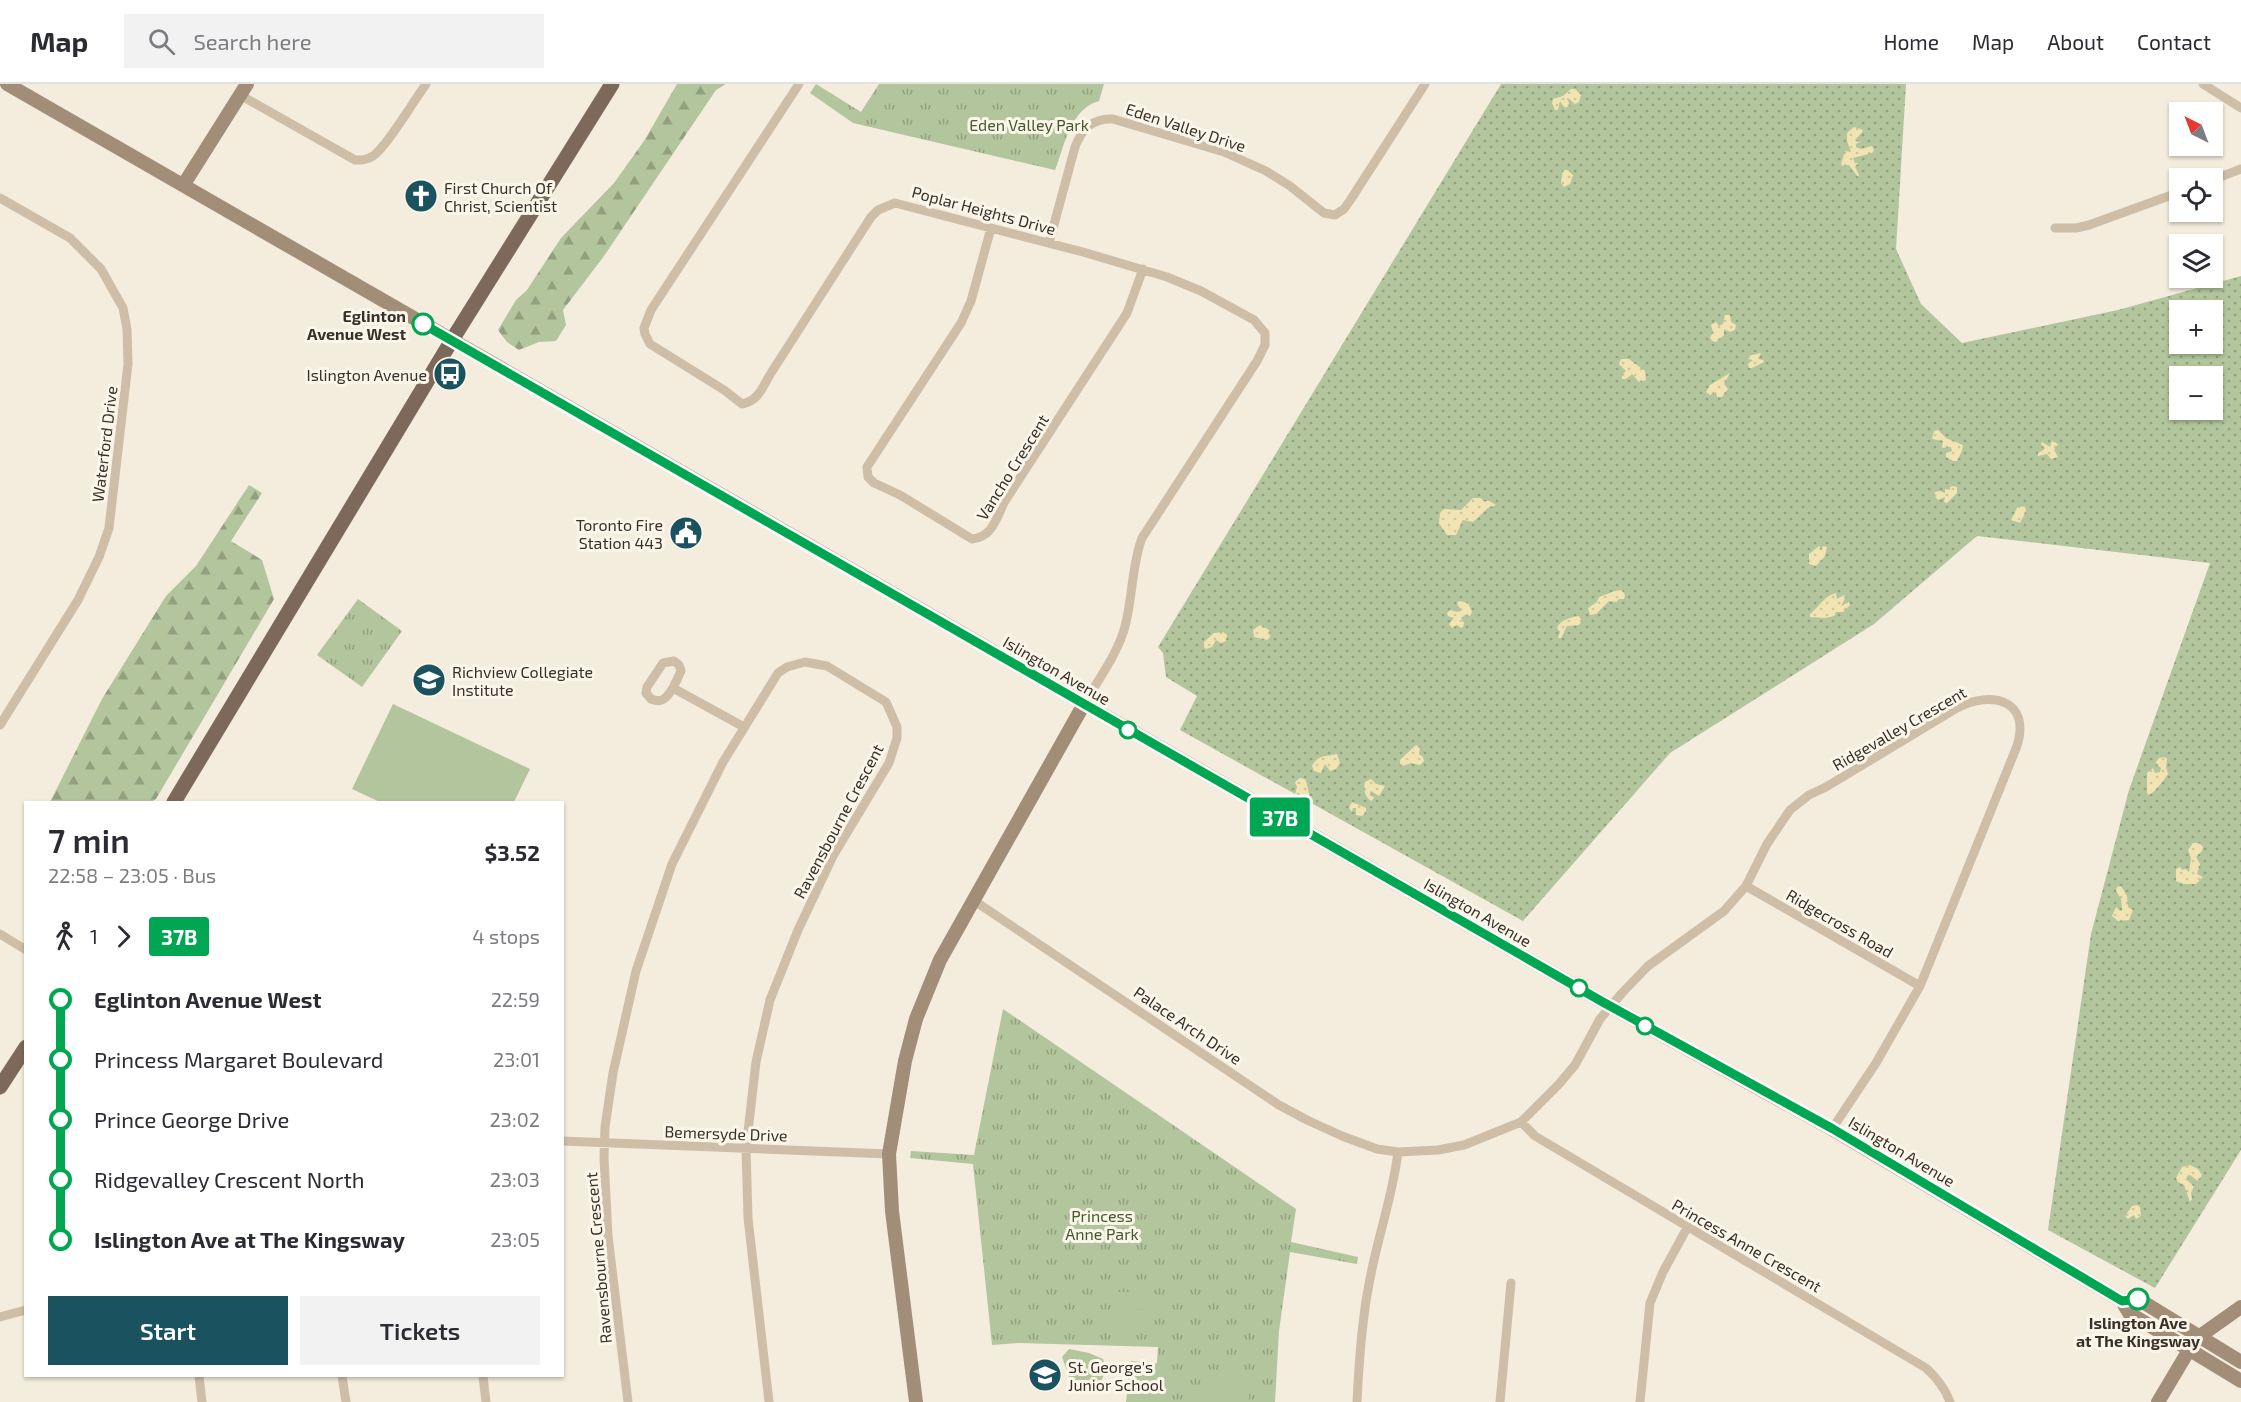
<!DOCTYPE html>
<html lang="en">
<head>
<meta charset="utf-8">
<style>
  body { margin:0; font-family:"Exo 2",sans-serif; background:#f2f2f3; color:#2b2b33; height:100vh; display:flex; flex-direction:column; font-size:22px; white-space:nowrap }
  * { box-sizing:border-box; margin:0 }
  p { font-size:20px; color:#7c7c81 }
  .icon { flex:none; width:33px; height:33px; fill:none; stroke:currentColor; stroke-width:2; stroke-linecap:round; stroke-linejoin:round }
  .map { position:relative; flex:1; overflow:hidden }
  .side { position:absolute; left:24px; top:717px; width:540px; height:576px; display:flex; flex-direction:column; background:#fff; border-radius:0px; box-shadow:0 2px 4px #0004 }
  .side>* { flex:none }
  .badge { padding:0 12px; border-radius:4px; font-size:21px; line-height:39px }
  .needle { width:39px; rotate:318deg }
  .tools { position:absolute; left:2169px; top:18px; display:grid; gap:12px }
  .tools a { display:grid; place-items:center; width:54px; height:54px; border-radius:0px; background:#fff; box-shadow:0 2px 4px #0004; font-size:30px }
  .map>.badge { position:absolute; translate:-50% -50%; box-shadow:0 0 0 3px #fff }
  .legs { display:flex; align-items:center; gap:9px; height:66px; padding:0 24px; font-size:20px }
  .legs p { margin-inline-start:auto }
  .overview { display:flex; align-items:center; justify-content:space-between; height:102px; padding:0 24px }
  h1 { font-size:33px; font-weight:600; line-height:45px }
  .button { display:flex; gap:12px; margin-top:auto; padding:12px 24px }
  .button a { flex:1; height:69px; border-radius:0px; background:#1b525f; color:#fff; font-size:24px; font-weight:600; line-height:69px; text-align:center }
  .button a+a { background:#f2f2f3; color:#2b2b33 }
  ul { padding:0 24px; list-style:none }
  li { display:flex; align-items:center; gap:21px; height:60px; font-size:22px }
  li i { display:grid; place-items:center; width:9px; height:100%; margin:0 8px; background:currentColor }
  li i::after { content:''; width:15px; height:15px; margin:-8px; border:4px solid; border-radius:50%; background:#fff }
  li p { margin-inline-start:auto }
  li:first-child i { background:linear-gradient(#0000 50%,currentColor 0) }
  li:last-child i { background:linear-gradient(currentColor 50%,#0000 0) }
  header { display:flex; align-items:center; gap:36px; box-sizing:border-box; height:84px; padding:0 30px; background:#fff; border-bottom:2px solid #e1e1e2 }
  header strong { font-size:28px }
  nav { display:flex; gap:33px; margin-inline-start:auto; font-size:21px }
  .search { width:420px; height:54px; background:#f2f2f3; display:flex; align-items:center; gap:15px; box-sizing:border-box; padding:0 21px; border-radius:0px; color:#7c7c81; font-size:22px }
  .map>svg:first-child { display:block }
</style>
</head>
<body>
<header>
<strong>Map</strong>
<div class="search"><svg class="icon" aria-label="search" viewBox="0 0 24 24"><circle cx="10" cy="10" r="6"/><path d="M15 15l6 6"/></svg>Search here</div>
<nav><a>Home</a><a>Map</a><a>About</a><a>Contact</a></nav>
</header>
<div class="map">
<svg width="2241" height="1318" viewBox="0 0 2241 1318">
  <defs>
    <pattern id="grass-dots" width="8" height="8" patternUnits="userSpaceOnUse" patternTransform="scale(1.5)"><rect width="8" height="8" fill="#b2c59c"/><path d="M2 2h.1M6 6h.1" fill="none" stroke="#92a07f" stroke-width="1.8" stroke-linecap="round"/></pattern>
    <pattern id="forest-firs" width="22" height="20" patternUnits="userSpaceOnUse" patternTransform="scale(1.5)"><rect width="22" height="20" fill="#b2c59c"/><path d="M5 1l3.5 6h-7zM16 11l3.5 6h-7z" fill="#92a07f"/></pattern>
    <pattern id="sand-dots" width="8" height="8" patternUnits="userSpaceOnUse" patternTransform="scale(1.5)"><rect width="8" height="8" fill="#f2e4b2"/><path d="M2 2h.1M6 6h.1" fill="none" stroke="#d0c499" stroke-width="1.8" stroke-linecap="round"/></pattern>
    <pattern id="park-tufts" width="24" height="20" patternUnits="userSpaceOnUse" patternTransform="scale(1.5)"><rect width="24" height="20" fill="#b2c59c"/><path d="M3 7l-1-3M5 7V3M7 7l1-3M15 17l-1-3M17 17v-4M19 17l1-3" fill="none" stroke="#92a07f"/></pattern>
  </defs>
  <rect width="100%" height="100%" fill="#f4ecdd"/>
  <path fill="url(#grass-dots)" fill-rule="evenodd" d="M1501,0H1906L1896,165L1921,220L1962,259L2118,226L2241,192V1066L2155,1204L2048,1146L2091,850L2129,706L2210,479L1977,452L1874,540L1670,669L1523,837L1180,646L1197,612L1166,593L1163,569L1158,563ZM2180,226H2212V260H2180ZM2180,292H2212V326H2180Z"/>
  <path fill="url(#forest-firs)" d="M677,0H726L716,6L604,172L563,226L566,241L556,257L539,258L519,266L507,258L498,246L516,216L527,206L561,154L614,99L644,57Z
    M249,401L262,409L231,457L262,476L274,515L156,715L151,718H50L102,615L166,512L196,482Z"/>
  <path fill="url(#sand-dots)" d="M1571,5H1575L1581,11L1579,18L1575,20L1568,14L1567,15L1570,21L1565,24L1560,17L1558,26H1555L1552,19L1553,15L1563,12Z
    M1854,43L1861,45L1863,47L1855,56L1860,58L1856,60V63L1861,65L1872,62L1874,66L1872,69L1853,74L1855,79H1859L1855,83L1859,91L1858,93L1849,81L1843,82L1841,80L1845,67L1851,68L1847,57V49Z
    M1563,86H1567L1573,91L1570,100L1564,103L1561,99Z
    M1725,231H1730L1731,238L1736,241L1735,246L1730,248L1724,245V251L1716,258L1712,257L1710,254L1713,248L1711,241L1716,238L1719,242L1723,240Z
    M1761,269L1758,275L1763,276L1764,278L1752,284H1749L1748,280L1753,276L1748,275V272Z
    M1621,275H1629L1645,287L1646,296L1639,298L1632,290L1626,295H1622V291L1626,287L1619,280Z
    M1730,289L1724,300L1728,305L1722,313H1717L1716,308L1710,311L1706,308L1710,301Z
    M1938,346L1946,354L1963,361L1962,367L1957,377H1953L1946,373V369L1952,367L1951,363L1942,364L1943,357L1932,355L1934,347Z
    M2052,357L2058,360L2054,366L2058,373L2051,375L2047,370L2038,372V369L2045,365L2041,360L2042,358L2050,363Z
    M1953,402L1957,403V409L1947,419L1944,418L1945,413L1938,416L1934,411L1935,408L1940,407L1945,409V405L1950,406V403Z
    M1473,414H1481L1483,417H1489L1496,421L1488,424L1473,438L1463,436L1456,451H1447L1439,439L1440,429L1444,425L1461,426Z
    M2018,422L2025,423L2026,427L2020,439L2011,436Z
    M1819,462L1821,466L1823,462L1827,463L1825,472L1816,482L1809,480V470Z
    M1622,506L1625,511L1624,515H1619L1616,518L1609,517L1596,530L1590,531L1588,524L1597,518L1599,513L1615,507Z
    M1836,509L1837,515L1844,511L1846,512L1841,522L1849,518L1850,521L1843,528H1836L1834,532L1825,534L1810,533V530C1819,523 1824,512 1836,509Z
    M1459,517L1468,519L1472,528L1470,532L1465,531L1461,534L1464,539L1463,543L1461,544L1457,541L1452,544L1449,540L1454,534L1448,532L1447,529L1450,526L1457,528L1461,527L1457,519Z
    M1579,532L1582,537L1579,541L1567,542L1561,554H1558L1560,548L1557,544C1560,536 1571,533 1579,532Z
    M1260,541L1269,546L1270,553L1267,556L1254,553L1253,546Z
    M1223,548L1227,551L1226,557L1221,559L1216,556L1212,563L1206,565L1204,563V558L1214,549Z
    M1416,661L1420,663L1419,670L1423,673L1424,677L1420,681L1411,679L1403,682L1400,681V676Z
    M1337,670L1340,679L1336,685L1330,687L1325,680L1321,689L1314,687L1312,682C1318,670 1326,673 1337,670Z
    M2165,673L2167,675L2166,683L2168,690C2164,696 2154,709 2149,711L2147,709V689L2153,684L2155,689L2160,688L2161,684L2157,681L2156,678L2159,674Z
    M1300,694L1305,695C1308,701 1308,709 1311,715L1308,719L1300,713L1299,709L1295,710L1297,703L1295,698Z
    M1371,695L1376,700L1385,702L1379,712L1371,707L1370,709L1374,714L1371,717C1365,713 1363,705 1365,698Z
    M1352,718L1366,724V728L1362,732L1356,731V724H1353L1352,728L1349,724Z
    M2193,759H2199L2203,763L2202,767L2196,773L2200,780L2197,790L2203,793L2196,800H2184L2176,797V785L2180,783L2182,786L2186,785L2189,788L2191,774L2188,766Z
    M2121,802L2127,812L2128,823L2133,826L2129,836L2118,837L2112,832L2116,823L2120,827L2122,826L2121,815L2116,807L2117,803Z
    M2190,1081L2198,1085L2202,1091L2198,1097L2190,1091L2187,1092L2188,1097L2194,1102L2191,1109L2192,1115L2190,1118L2184,1101L2178,1098L2176,1094L2182,1083Z
    M2137,1121L2140,1123L2141,1132L2136,1135L2134,1131L2128,1135L2125,1132L2132,1122Z"/>
  <path fill="url(#park-tufts)" d="M816,0L861,28L879,0H1104L1099,17C1070,25 1065,61 1055,86L853,39L810,9Z
    M358,515L402,547L362,603L317,571Z
    M1003,925L1296,1125L1291,1158L1358,1173L1357,1180L1290,1168L1279,1247L1275,1318H1154L1158,1263L1019,1259L992,1261L973,1080L910,1074L911,1067L974,1071Z"/>
  <path fill="#b2c59c" d="M393,620L530,685L514,718H380L352,705Z
    M1118,1208L1154,1209L1153,1226L1117,1224Z
    M1117,1230L1153,1232L1152,1249L1116,1247Z
    M1069,1265L1089,1269L1103,1275L1106,1287L1100,1299L1074,1306L1062,1273Z
    M1131,1277L1171,1281L1167,1318H1126Z
    M1201,1290L1250,1292L1249,1318H1199Z"/>
  <g fill="none" stroke-linecap="round" stroke-linejoin="round">
    <path stroke="#cebea8" stroke-width="9" d="M799,0L651,226L644,244L645,250L650,260L724,306L742,320C759,317 763,302 771,289L871,133L878,126L895,119L1083,168L1167,193L1201,207L1254,236L1265,249V261L1257,277L1142,454C1131,483 1133,516 1124,546C1116,572 1098,596 1084,620
      M2203,0L2241,24
      M240,11L355,76C362,76 367,76 373,72C386,64 415,15 426,0
      M2212,96L2241,85
      M0,114L70,154L101,185L123,224L127,245L128,280L109,444L99,473L78,516L0,641
      M991,144L971,217L961,239L867,383L868,393L874,399L900,411L972,455C993,453 996,434 1005,417L1127,229L1143,185
      M2055,144H2076L2089,141L2180,108
      M1049,159L1075,63C1082,44 1093,34 1113,35L1224,68L1266,87L1290,102L1324,129L1335,131L1344,125L1351,115L1425,0
      M673,604C667,613 663,620 651,615L646,609L647,603L663,579L674,577L679,581L681,587L673,604L744,643
      M1746,802L1920,902
      M973,816L1279,1021L1307,1036L1342,1052L1377,1065L1398,1068L1438,1066L1464,1061L1521,1038L1559,1000L1575,981L1600,935L1622,909L1648,882L1724,827L1746,802L1767,760L1790,726L1809,711L1826,703L1957,624C1992,606 2031,616 2017,662L1920,902L1876,979L1832,1045
      M0,850L26,866
      M1521,1038L1535,1052L1926,1284C1937,1294 1945,1304 1950,1318
      M562,1057L889,1070
      M0,1233L26,1226
      M199,1292L202,1318
      M342,1292L346,1318
      M483,1292L486,1318
      M628,1318L608,1152L604,1074L605,1043L613,989L636,887L672,780L723,678L778,589L787,583L805,578L827,582L886,618L897,643V654L889,679L833,772L798,846L770,916L756,978L746,1065L748,1134L769,1318
      M1357,1318C1359,1275 1362,1231 1371,1190C1379,1149 1393,1110 1398,1068
      M1500,1318L1511,1199
      M1640,1318L1650,1219L1663,1188L1687,1144"/>
    <path stroke="#a28d79" stroke-width="14" d="M7,0L1601,917L1832,1045L2122,1217L2129,1229L2241,1297
      M184,100L247,0
      M2122,1217L2138,1215L2241,1278
      M916,1318L892,1127L889,1070L905,977L916,935L940,876L1084,620
      M2158,1318L2189,1266L2200,1252L2241,1223"/>
    <path stroke="#7d6959" stroke-width="15" d="M174,718L452,256L612,0
      M0,1003L26,963"/>
  </g>
  <g fill="none" stroke-linecap="round" stroke-linejoin="round">
    <defs>
      <path id="line-1" d="M423,240L1601,917L1833,1045L2122,1217L2138,1215"/>
    </defs>
    <use href="#line-1" stroke="#fff" stroke-width="14"/>
    <use href="#line-1" stroke="#00a651" stroke-width="9"/>
  </g>
  <defs>
    <symbol id="church-disc" viewBox="-11 -11 22 22"><circle r="9.5" fill="#1b525f" stroke="#fbf6ea"/><path d="M-1.2-6h2.4v3.5h3.3v2.4h-3.3V6h-2.4V-.1h-3.3v-2.4h3.3Z" fill="#fff"/></symbol>
    <symbol id="bus-disc" viewBox="-11 -11 22 22"><circle r="9.5" fill="#1b525f" stroke="#fbf6ea"/><path d="M-5-6H5V4H4V6H2V4H-2V6H-4V4H-5ZM-3.5-4V0h7V-4ZM-3.5 1.2v1.5H-2V1.2ZM2 1.2v1.5H3.5V1.2Z" fill="#fff"/></symbol>
    <symbol id="civic-disc" viewBox="-11 -11 22 22"><circle r="9.5" fill="#1b525f" stroke="#fbf6ea"/><path d="M-.6-6.5H3V-4.5H.6V-3L4-1V1h2V6H-6V1h2V-1L-.6-3ZM-1.2 2.5V6h2.4V2.5Z" fill="#fff"/></symbol>
    <symbol id="school-disc" viewBox="-11 -11 22 22"><circle r="9.5" fill="#1b525f" stroke="#fbf6ea"/><path d="M0-5L7-2L0 1L-7-2ZM-4 1L0 2.5L4 1V4Q0 6-4 4Z" fill="#fff"/></symbol>
  </defs>
  <g fill-rule="evenodd">
    <use href="#church-disc" x="402" y="93" width="38" height="38"/>
    <use href="#bus-disc" x="431" y="271" width="38" height="38"/>
    <use href="#civic-disc" x="667" y="430" width="38" height="38"/>
    <use href="#school-disc" x="410" y="577" width="38" height="38"/>
    <use href="#school-disc" x="1026" y="1272" width="38" height="38"/>
  </g>
  <g fill="#fff" stroke="#00a651" stroke-width="3">
    <circle cx="423" cy="240" r="10"/>
    <circle cx="1128" cy="646" r="8"/>
    <circle cx="1579" cy="904" r="8"/>
    <circle cx="1645" cy="942" r="8"/>
    <circle cx="2138" cy="1215" r="10"/>
  </g>
  <g text-anchor="middle" dominant-baseline="central" stroke-width="6" stroke-linejoin="round" paint-order="stroke">
    <g font-size="16" fill="#435a2a" stroke="#fbf6ea">
      <text x="1029" y="40">Eden Valley Park</text>
      <text x="1102" y="1131">Princess<tspan x="1102" dy="18">Anne Park</tspan></text>
    </g>
    <g font-size="16" fill="#3a3029" stroke="#fbf6ea">
      <text transform="translate(1186 43) rotate(18)">Eden Valley Drive</text>
      <text transform="translate(984 126) rotate(15)">Poplar Heights Drive</text>
      <text transform="translate(104 360) rotate(-83)">Waterford Drive</text>
      <text transform="translate(1012 383) rotate(-58)">Vancho Crescent</text>
      <text transform="translate(1057 586) rotate(30)">Islington Avenue</text>
      <text transform="translate(1899 644) rotate(-30)">Ridgevalley Crescent</text>
      <text transform="translate(838 737) rotate(-62)">Ravensbourne Crescent</text>
      <text transform="translate(1478 828) rotate(30)">Islington Avenue</text>
      <text transform="translate(1840 839) rotate(30)">Ridgecross Road</text>
      <text transform="translate(1188 941) rotate(34)">Palace Arch Drive</text>
      <text transform="translate(726 1049) rotate(2)">Bemersyde Drive</text>
      <text transform="translate(1902 1067) rotate(31)">Islington Avenue</text>
      <text transform="translate(1747 1161) rotate(30)">Princess Anne Crescent</text>
      <text transform="translate(598 1174) rotate(-95)">Ravensbourne Crescent</text>
    </g>
    <g font-size="16" fill="#3a3029" stroke="#fbf6ea" text-anchor="start">
      <text x="444" y="103">First Church Of<tspan x="444" dy="18">Christ, Scientist</tspan></text>
      <text x="427" y="290" text-anchor="end">Islington Avenue</text>
      <text x="663" y="440" text-anchor="end">Toronto Fire<tspan x="663" dy="18">Station 443</tspan></text>
      <text x="452" y="587">Richview Collegiate<tspan x="452" dy="18">Institute</tspan></text>
      <text x="1068" y="1282">St. George's<tspan x="1068" dy="18">Junior School</tspan></text>
    </g>
    <g font-size="16" font-weight="bold" fill="#3a3029" stroke="#fbf6ea" text-anchor="end">
      <text x="406" y="231">Eglinton<tspan x="406" dy="18">Avenue West</tspan></text>
      <text x="2138" y="1238" text-anchor="middle">Islington Ave<tspan x="2138" dy="18">at The Kingsway</tspan></text>
    </g>
  </g>
</svg>
<div class="tools">
<a><svg class="needle" viewBox="-14 -14 28 28"><path d="M0-13l5 13h-10z" fill="#e53935"/><path d="M0 13l5-13h-10z" fill="#7c7c81"/></svg></a>
<a><svg class="icon" aria-label="locate" viewBox="0 0 24 24"><circle cx="12" cy="12" r="6"/><path d="M12 2v4M12 18v4M2 12h4M18 12h4"/></svg></a>
<a><svg class="icon" aria-label="layers" viewBox="0 0 24 24"><path d="M12 4l9 5-9 5-9-5zM3 14l9 5 9-5"/></svg></a>
<a>+</a>
<a>−</a>
</div>
<b class="badge" style="left:1280px;top:733px;background:#00a651;color:#fff">37B</b>
<section class="side">
<div class="overview"><div><h1>7 min</h1><p>22:58 – 23:05 · Bus</p></div><b>$3.52</b></div>
<div class="legs"><svg class="icon" aria-label="walk" viewBox="0 0 24 24"><circle cx="13" cy="4" r="2"/><path d="M13 8l-2 6 4 7M11 14l-3 7M7 12l3-4h3l4 4"/></svg>1<svg class="icon" aria-label="forward" viewBox="0 0 24 24"><path d="M9 5l7 7-7 7"/></svg><b class="badge" style="background:#00a651;color:#fff">37B</b><p>4 stops</p></div>
<ul>
<li><i style="color:#00a651"></i><b>Eglinton Avenue West</b><p>22:59</p></li>
<li><i style="color:#00a651"></i><span>Princess Margaret Boulevard</span><p>23:01</p></li>
<li><i style="color:#00a651"></i><span>Prince George Drive</span><p>23:02</p></li>
<li><i style="color:#00a651"></i><span>Ridgevalley Crescent North</span><p>23:03</p></li>
<li><i style="color:#00a651"></i><b>Islington Ave at The Kingsway</b><p>23:05</p></li>
</ul>
<div class="button"><a>Start</a><a>Tickets</a></div>
</section>
</div>
</body>
</html>
